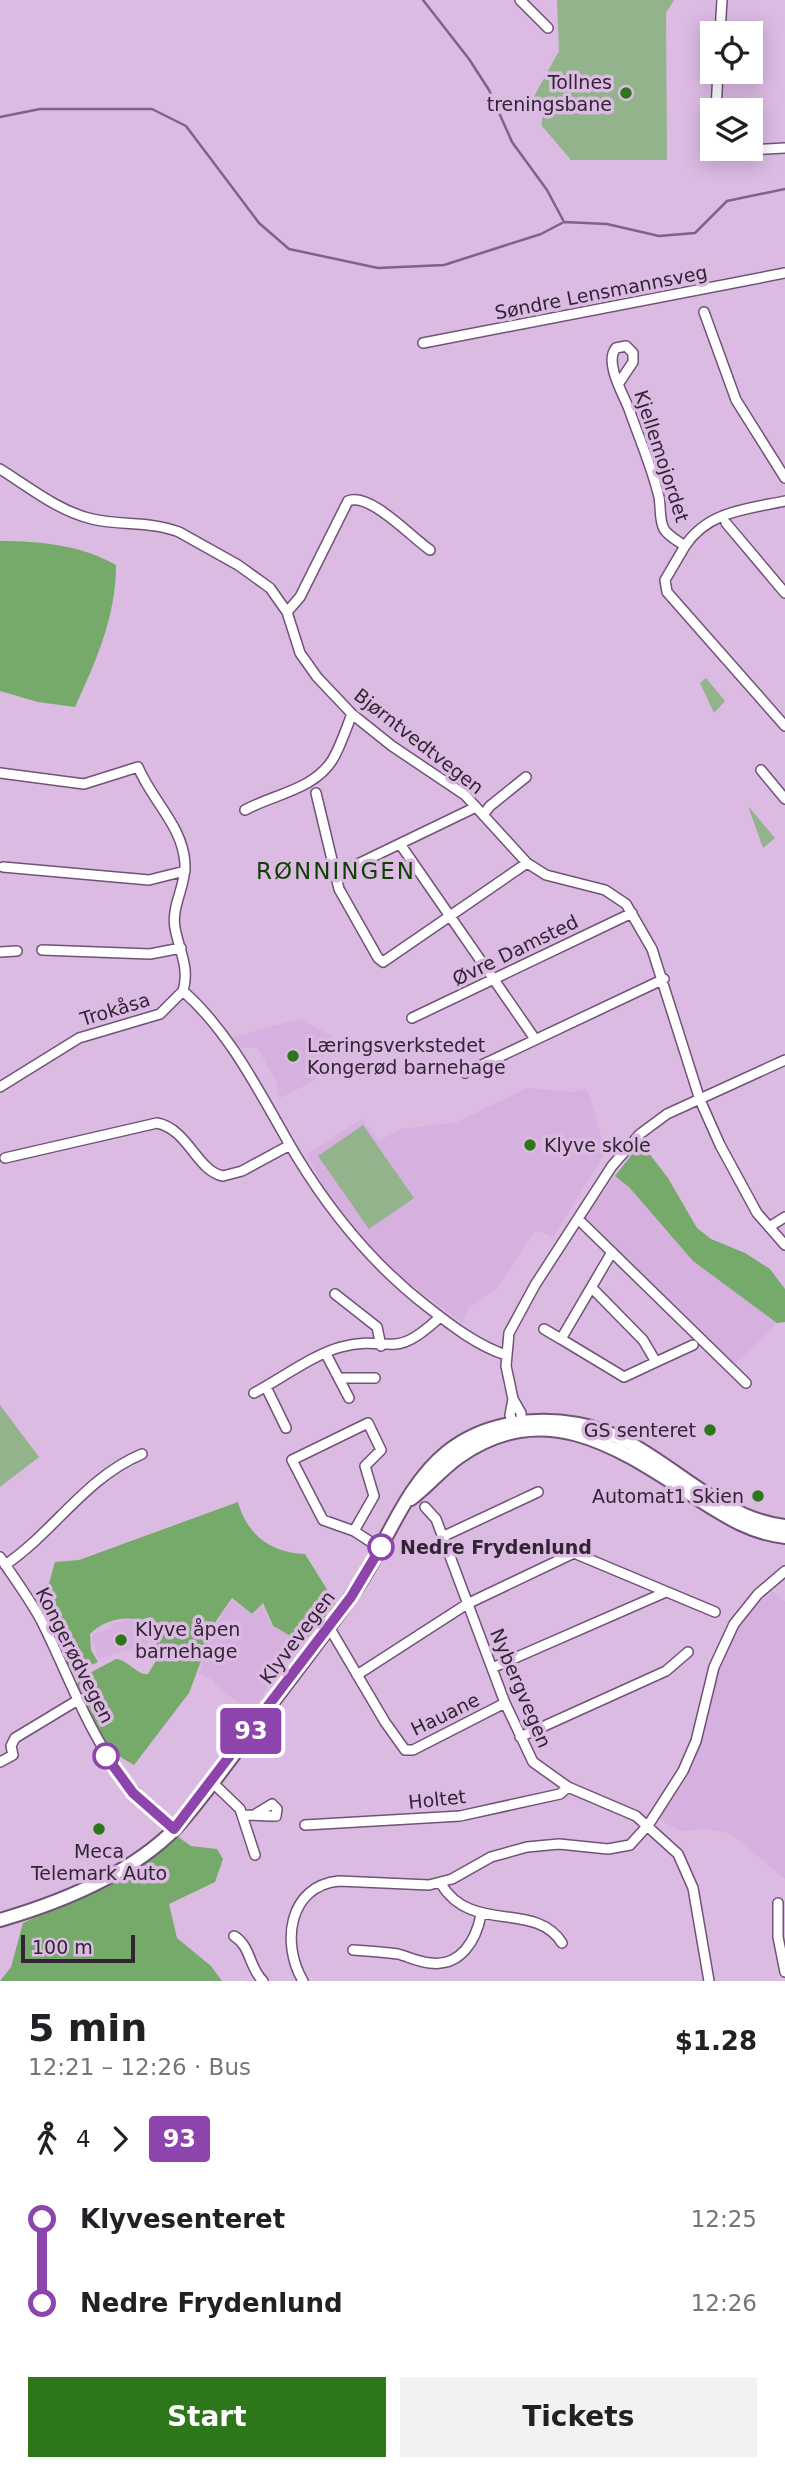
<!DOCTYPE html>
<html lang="en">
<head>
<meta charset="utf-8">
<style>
  body { margin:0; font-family:"DejaVu Sans",sans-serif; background:#f2f2f2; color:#202124; height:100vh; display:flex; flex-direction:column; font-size:26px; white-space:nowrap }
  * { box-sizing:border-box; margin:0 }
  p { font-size:23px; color:#757577 }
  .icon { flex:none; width:38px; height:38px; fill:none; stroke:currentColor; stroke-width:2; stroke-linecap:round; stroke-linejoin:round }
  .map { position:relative; height:1981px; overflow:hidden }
  .drawer { display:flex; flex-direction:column; background:#fff; flex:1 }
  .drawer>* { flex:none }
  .badge { padding:0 14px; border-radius:5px; font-size:24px; line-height:46px }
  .tools { position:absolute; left:700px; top:21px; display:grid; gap:14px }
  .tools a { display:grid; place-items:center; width:63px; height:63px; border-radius:0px; background:#fff; box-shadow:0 4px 18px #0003; font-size:35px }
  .scale { position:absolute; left:21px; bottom:18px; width:114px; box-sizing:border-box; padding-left:7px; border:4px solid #312534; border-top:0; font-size:19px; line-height:24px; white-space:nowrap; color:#312534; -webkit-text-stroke:5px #dcbbe3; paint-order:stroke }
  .map>.badge { position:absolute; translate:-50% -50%; box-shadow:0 0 0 4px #fff }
  .legs { display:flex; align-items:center; gap:10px; height:77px; padding:0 28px; font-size:23px }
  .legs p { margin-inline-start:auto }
  .headline { display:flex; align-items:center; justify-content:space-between; height:119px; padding:0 28px }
  h1 { font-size:38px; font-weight:600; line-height:52px }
  .primary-button { display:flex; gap:14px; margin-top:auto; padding:14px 28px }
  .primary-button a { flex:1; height:80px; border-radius:0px; background:#2d761a; color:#fff; font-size:28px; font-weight:600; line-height:80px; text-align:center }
  .primary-button a+a { background:#f2f2f2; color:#202124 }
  ul { padding:0 28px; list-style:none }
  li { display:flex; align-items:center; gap:24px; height:84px; font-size:26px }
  li i { display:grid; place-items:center; width:10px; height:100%; margin:0 9px; background:currentColor }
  li i::after { content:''; width:18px; height:18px; margin:-9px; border:5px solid; border-radius:50%; background:#fff }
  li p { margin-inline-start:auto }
  li:first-child i { background:linear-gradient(#0000 50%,currentColor 0) }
  li:last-child i { background:linear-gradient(currentColor 50%,#0000 0) }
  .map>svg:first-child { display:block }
</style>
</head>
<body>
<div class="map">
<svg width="785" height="1981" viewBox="0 0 785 1981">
  <rect width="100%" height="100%" fill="#dcbbe3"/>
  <path fill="#d6b0de" d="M299,1019L332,1036L314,1081L280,1098L276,1092L277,1082L257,1048H236L230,1038Z
    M528,1088L572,1092L583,1089L589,1093L606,1152L553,1237L535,1230L497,1288L468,1308L463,1323L378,1260L330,1199L307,1154L362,1119L379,1141L400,1129L457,1122Z
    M615,1176L629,1187L693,1261L777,1323L730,1369L583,1220Z
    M773,1591L785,1602V1879L731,1834L710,1829L680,1831L659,1819L688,1776L695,1759L719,1664L733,1635L749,1612Z
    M232,1600L252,1615L262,1604L272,1627L298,1639L251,1713L217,1686L211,1676L206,1678L199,1672L217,1622Z
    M129,1620L141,1624L150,1636L147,1644L98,1659L92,1635L110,1629L114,1623Z"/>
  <path fill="#93b38c" d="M557,0H674L666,13L667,160H571L542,126V108L531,102L559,51Z
    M706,678L725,701L714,713L700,683Z
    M748,806L775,838L763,848Z
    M363,1125L414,1198L369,1229L318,1156Z
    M0,1405L39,1457L0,1487Z"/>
  <path fill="#76aa6b" d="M0,541C39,541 81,545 116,565C116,617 96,661 75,707L38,702L0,691Z
    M641,1143L668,1178L697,1228L711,1239L745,1253L770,1269L785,1289V1322L777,1323L693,1261L629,1187L615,1176Z
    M238,1502C247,1535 271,1553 305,1554L336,1604L303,1643L273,1626L263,1603L252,1614L232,1598L216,1621L189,1693L134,1765L107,1749L75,1686L84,1676L116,1659C129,1660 136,1675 148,1674L157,1659L156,1631C141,1611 105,1617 90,1634L91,1650L98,1662L75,1673L70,1672L42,1608L55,1562L79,1560Z
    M177,1836L191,1846L217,1849L223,1859L215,1882L169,1904L177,1938L211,1966L222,1981H0L11,1967L23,1923L137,1868Z"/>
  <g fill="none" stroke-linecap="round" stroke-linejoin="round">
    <path stroke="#845e8d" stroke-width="2.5" d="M423,0L469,59L489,90L512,142L547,190L563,220
      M0,117L40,109H152L186,126L259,223L289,249L378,268L444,265L541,234L564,222L607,224L659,236L695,233L727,201L785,189"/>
    <defs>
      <path id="minor" d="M520,0L548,28
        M720,33L722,0
        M716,110L718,72
        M719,149L733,151L785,148
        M704,312L736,400L785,478
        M423,343L785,273
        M619,383L633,362V353L626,346L616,348C604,362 623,394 629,409C639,438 652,467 659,497C661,507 659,520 664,529C668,536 678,541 685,546C708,511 747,509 785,501
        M0,469C29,487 58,511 92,519C121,526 151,521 179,532L238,565L270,588L287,612L300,653L317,677L352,714L392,746L465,795L527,863L546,875L605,890L626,904L652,949L700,1100L720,1145L757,1213L785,1245
        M726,523L785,593
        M685,546L665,580L667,592L785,726
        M287,612L300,597L348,501C370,492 411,537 430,550
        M761,770L785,799
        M0,773L84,784L138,767C152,801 183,826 185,864C186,886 171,906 175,928C179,950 190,968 183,991
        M316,793L339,889L378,958L383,962L527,863
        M245,810C274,794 314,790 333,759C341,745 346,729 352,714
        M483,815L490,806L526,777
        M400,844L535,1039
        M3,867L149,880L185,871
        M335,875L476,807
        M42,950L150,954L181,948
        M0,952L17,951
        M412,1018L632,913
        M465,1073L664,979
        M0,1087L79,1038L160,1014L183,991C233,1035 263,1100 297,1157C333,1216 374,1266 429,1308C452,1326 478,1346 506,1355
        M5,1158L157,1123C188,1129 197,1171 223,1176L242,1171L290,1145
        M578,1219L746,1383
        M769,1227L785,1217
        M592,1288L643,1340L656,1362L624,1377L561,1339L612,1252
        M335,1294L377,1327L381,1346
        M544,1329L561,1339
        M326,1354L349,1398
        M656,1362L693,1345
        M339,1378H375
        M266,1387L286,1428
        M254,1393C279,1380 314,1354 341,1347C392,1334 391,1363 440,1317
        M513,1399L510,1415L514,1427
        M521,1425V1413L513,1399L506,1366L509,1333L535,1285L612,1166L640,1134L667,1114L785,1060
        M425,1507L436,1519L505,1703L533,1762L568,1787L636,1816L678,1854L693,1888L709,1981
        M354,1531L374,1496L365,1466L381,1450L368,1423L292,1460L323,1520L354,1531L380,1548
        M442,1537L538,1492
        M0,1557C14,1578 29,1598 41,1620C82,1702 98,1770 175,1829
        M5,1565C55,1531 85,1478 142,1454
        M329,1627L385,1722L405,1750H413L505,1703
        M492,1668L666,1592
        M357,1675L467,1604L574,1553L715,1612
        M520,1737L666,1671L688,1652
        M0,1762L13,1755L11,1746L15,1738L78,1700
        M212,1782L240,1809L255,1855
        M243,1815C254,1815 265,1816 276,1816L277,1809L272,1804L254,1815
        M305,1825L460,1816L560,1794L568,1787
        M441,1884C472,1935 535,1900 562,1943
        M778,1903V1937L785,1972
        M234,1936C251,1946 249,1968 263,1981
        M353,1950C368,1951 383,1952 398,1954C409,1957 419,1962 430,1963C461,1967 476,1940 481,1915
        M303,1981C281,1944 288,1886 339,1881L429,1885L452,1879L491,1857L527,1847L559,1844L608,1849L630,1845L649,1824L683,1771L696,1741L714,1667L734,1624L758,1594L785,1571"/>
      <path id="secondary" d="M411,1499C428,1486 442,1469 459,1457C546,1396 620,1449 693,1496C723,1515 749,1533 785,1537
        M0,1920C62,1902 129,1875 175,1829C209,1791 238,1748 269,1707C299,1667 332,1626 360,1583C388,1540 406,1485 447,1452C483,1423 533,1416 578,1424C656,1438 707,1517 785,1526"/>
    </defs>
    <use href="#minor" stroke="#705376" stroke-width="12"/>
    <use href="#secondary" stroke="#705376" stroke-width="16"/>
    <use href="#minor" stroke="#fff" stroke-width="9"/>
    <use href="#secondary" stroke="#fff" stroke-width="12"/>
  </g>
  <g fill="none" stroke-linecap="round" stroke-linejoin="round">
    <defs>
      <path id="line-1" d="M106,1756L133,1793L174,1829L351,1597L381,1547"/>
    </defs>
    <use href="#line-1" stroke="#fff" stroke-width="16"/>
    <use href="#line-1" stroke="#8e44ad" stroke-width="10"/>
  </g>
  <g fill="#2d761a" stroke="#dcbbe3" stroke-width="2.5">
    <circle cx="626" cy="93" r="7"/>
    <circle cx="293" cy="1056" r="7"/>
    <circle cx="530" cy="1145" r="7"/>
    <circle cx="710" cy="1430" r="7"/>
    <circle cx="758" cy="1496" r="7"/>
    <circle cx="121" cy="1640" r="7"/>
    <circle cx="99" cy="1829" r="7"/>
  </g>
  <g fill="#fff" stroke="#8e44ad" stroke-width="3.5">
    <circle cx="381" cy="1547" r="12"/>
    <circle cx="106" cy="1756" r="12"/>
  </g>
  <g text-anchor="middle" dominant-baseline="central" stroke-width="7" stroke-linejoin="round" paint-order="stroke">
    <g font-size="19" fill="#312534" stroke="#dcbbe3" text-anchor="end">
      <text x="612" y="82">Tollnes<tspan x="612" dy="22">treningsbane</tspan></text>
      <text x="307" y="1045" text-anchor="start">Læringsverkstedet<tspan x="307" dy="22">Kongerød barnehage</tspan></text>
      <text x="544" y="1145" text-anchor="start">Klyve skole</text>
      <text x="696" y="1430">GS senteret</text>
      <text x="744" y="1496">Automat1 Skien</text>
      <text x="135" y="1629" text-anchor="start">Klyve åpen<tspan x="135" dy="22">barnehage</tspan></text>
      <text x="99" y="1851" text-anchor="middle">Meca<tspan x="99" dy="22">Telemark Auto</tspan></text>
    </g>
    <g font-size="19" fill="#312534" stroke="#dcbbe3">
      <text transform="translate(601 292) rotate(-11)">Søndre Lensmannsveg</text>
      <text transform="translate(662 456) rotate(72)">Kjellemojordet</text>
      <text transform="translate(419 741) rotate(38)">Bjørntvedtvegen</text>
      <text transform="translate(515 950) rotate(-26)">Øvre Damsted</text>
      <text transform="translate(115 1009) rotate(-17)">Trokåsa</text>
      <text transform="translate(297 1637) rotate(-53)">Klyvevegen</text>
      <text transform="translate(75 1655) rotate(63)">Kongerødvegen</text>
      <text transform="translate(521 1688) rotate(67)">Nybergvegen</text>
      <text transform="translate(445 1714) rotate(-26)">Hauane</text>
      <text transform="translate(437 1799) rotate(-6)">Holtet</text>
    </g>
    <g font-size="19" font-weight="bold" fill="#312534" stroke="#dcbbe3" text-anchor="start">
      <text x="400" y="1547">Nedre Frydenlund</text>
    </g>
    <g font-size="23" letter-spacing="2" fill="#0f3f03" stroke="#dcbbe3">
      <text x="336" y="871">RØNNINGEN</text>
    </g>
  </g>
</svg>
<div class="tools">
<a><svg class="icon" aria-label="locate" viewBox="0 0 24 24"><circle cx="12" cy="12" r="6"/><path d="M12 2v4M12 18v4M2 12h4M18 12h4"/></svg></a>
<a><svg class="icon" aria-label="layers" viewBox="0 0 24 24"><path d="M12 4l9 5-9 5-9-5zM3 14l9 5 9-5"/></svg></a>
</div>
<div class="scale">100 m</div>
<b class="badge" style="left:251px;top:1731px;background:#8e44ad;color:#fff">93</b>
</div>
<section class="drawer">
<div class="headline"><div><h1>5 min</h1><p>12:21 – 12:26 · Bus</p></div><b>$1.28</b></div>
<div class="legs"><svg class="icon" aria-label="walk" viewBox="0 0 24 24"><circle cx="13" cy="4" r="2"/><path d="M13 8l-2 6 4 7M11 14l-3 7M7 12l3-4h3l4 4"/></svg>4<svg class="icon" aria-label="forward" viewBox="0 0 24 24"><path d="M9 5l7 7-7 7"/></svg><b class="badge" style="background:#8e44ad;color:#fff">93</b></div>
<ul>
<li><i style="color:#8e44ad"></i><b>Klyvesenteret</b><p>12:25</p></li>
<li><i style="color:#8e44ad"></i><b>Nedre Frydenlund</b><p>12:26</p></li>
</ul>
<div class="primary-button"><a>Start</a><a>Tickets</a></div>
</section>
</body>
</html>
